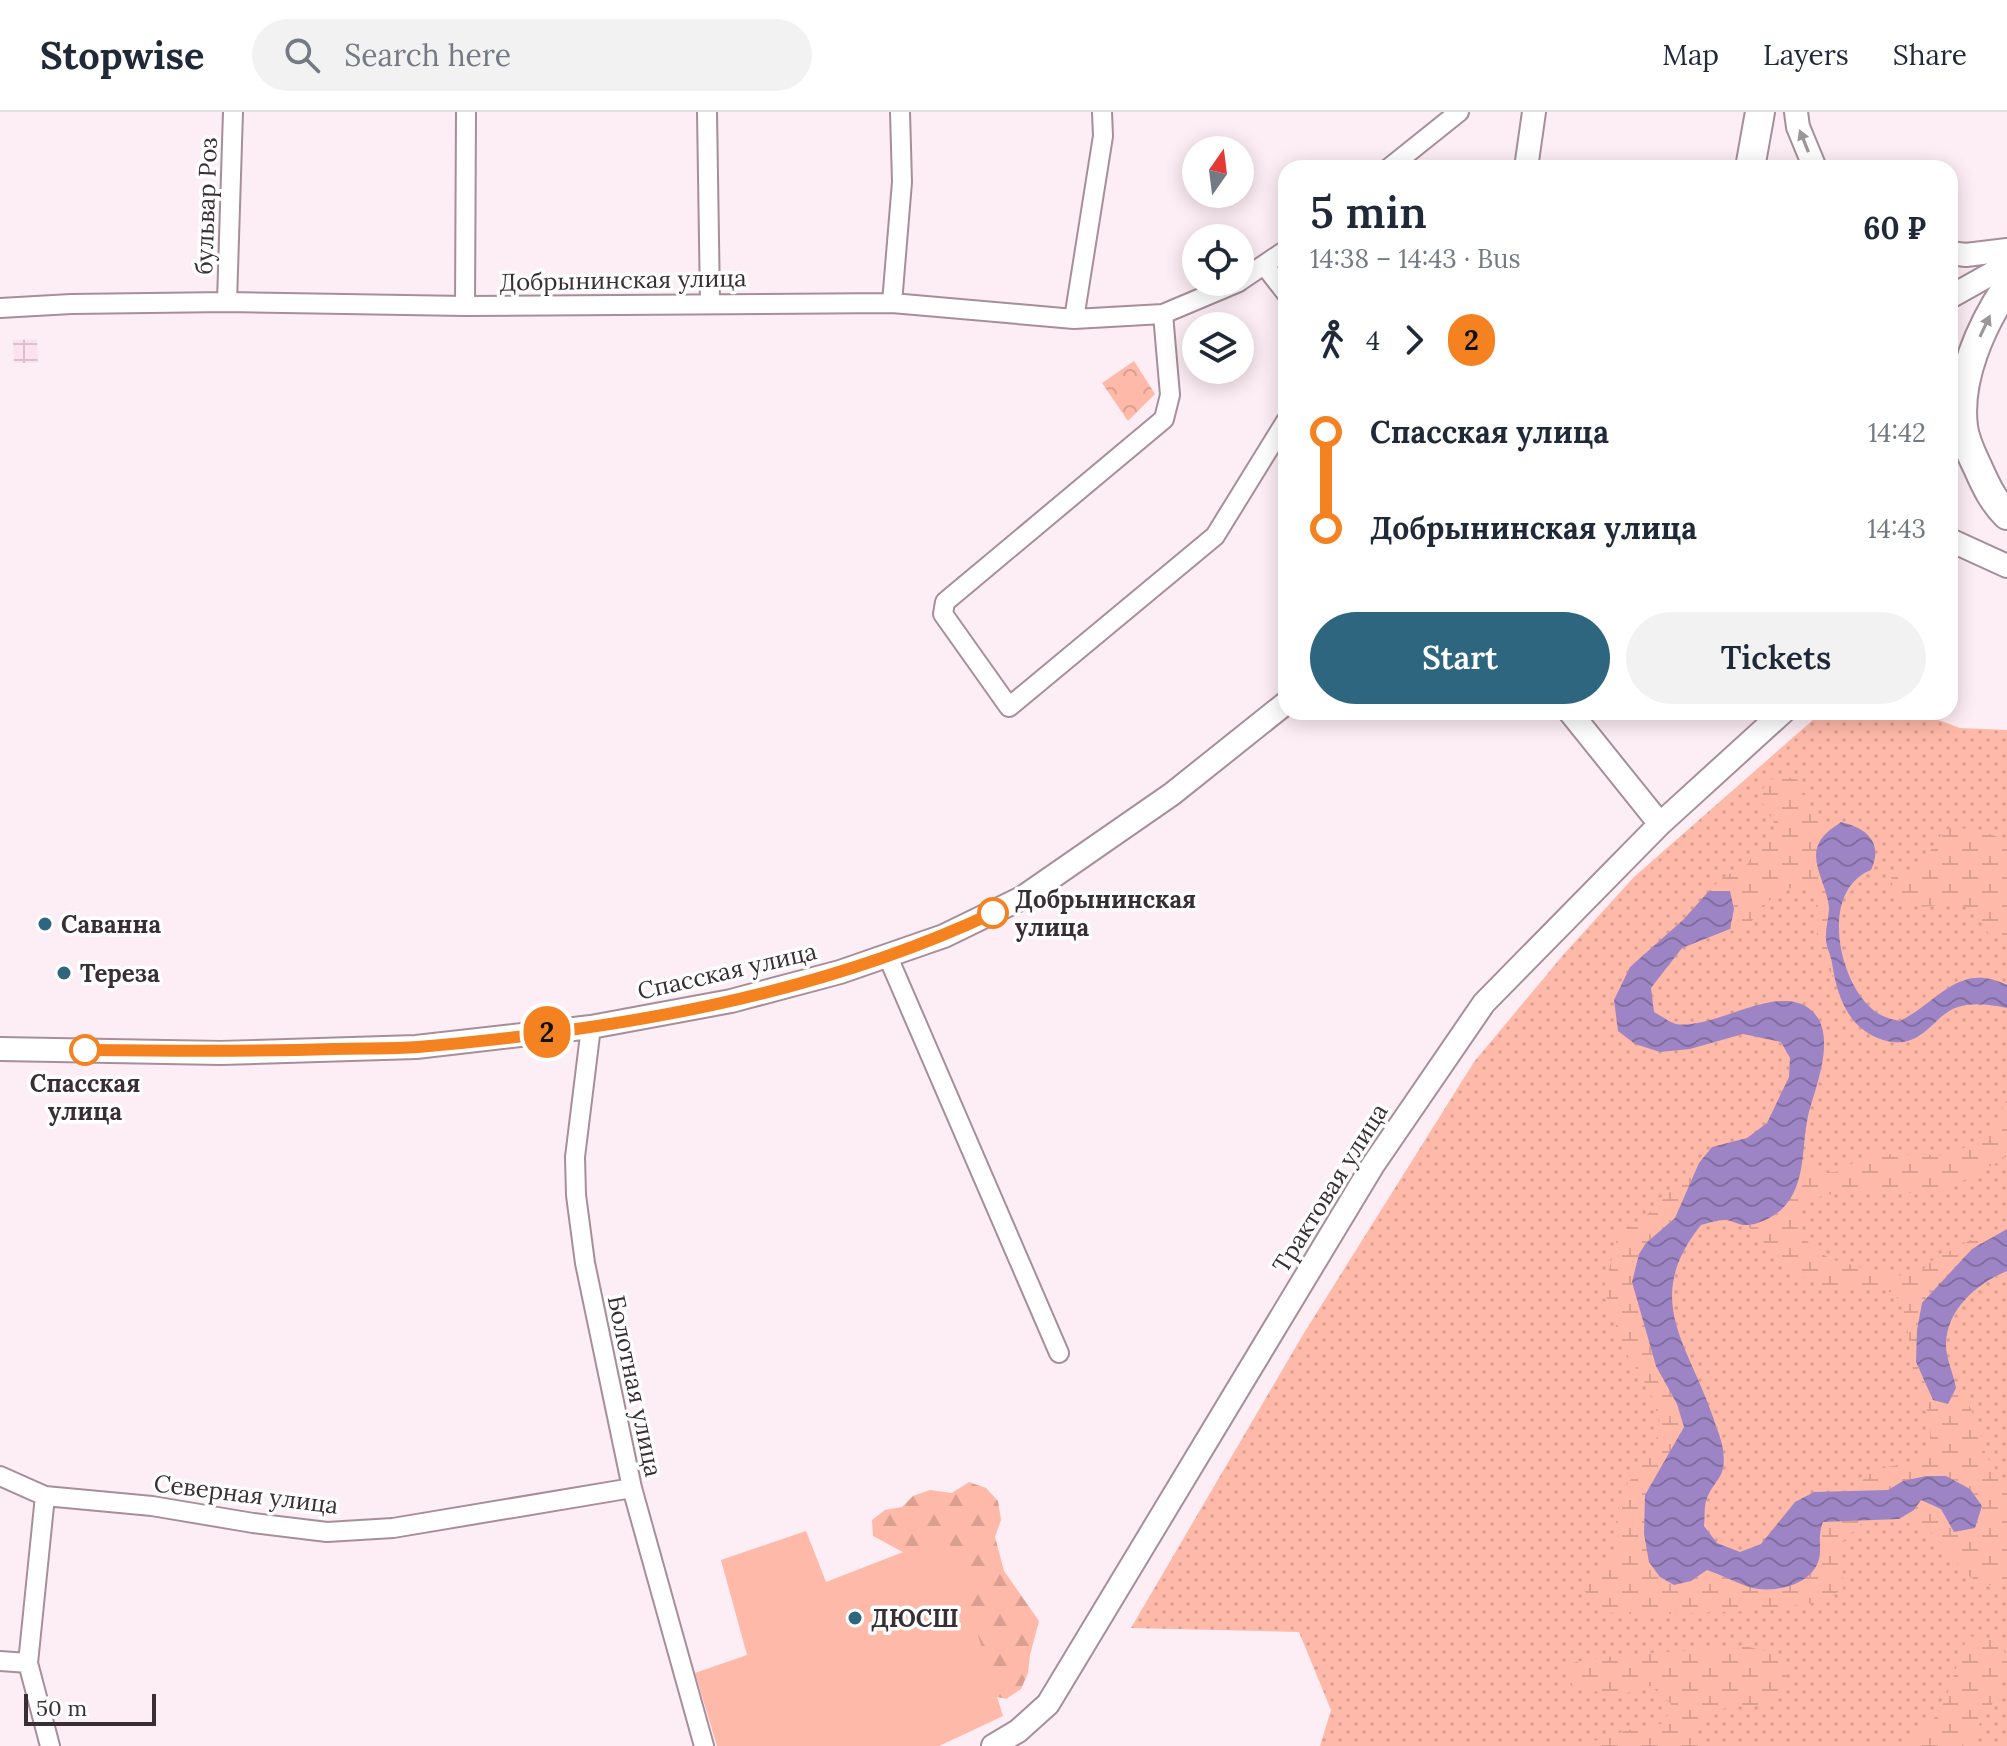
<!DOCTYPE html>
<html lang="en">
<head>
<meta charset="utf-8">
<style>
  body { margin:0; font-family:Lora,serif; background:#f2f2f3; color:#1f2937; height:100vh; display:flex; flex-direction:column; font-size:30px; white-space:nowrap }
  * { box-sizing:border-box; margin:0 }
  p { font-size:26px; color:#747a83 }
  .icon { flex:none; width:44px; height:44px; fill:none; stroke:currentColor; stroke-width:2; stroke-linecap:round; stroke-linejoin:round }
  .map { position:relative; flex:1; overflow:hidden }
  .sheet { position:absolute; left:1278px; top:48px; width:680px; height:560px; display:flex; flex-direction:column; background:#fff; border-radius:24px; box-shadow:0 4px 20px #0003 }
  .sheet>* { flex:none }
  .badge { padding:0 16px; border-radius:26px; font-size:28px; line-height:52px }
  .needle { width:52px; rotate:14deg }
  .buttons { position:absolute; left:1182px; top:24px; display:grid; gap:16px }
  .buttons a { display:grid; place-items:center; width:72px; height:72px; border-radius:50%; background:#fff; box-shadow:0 4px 20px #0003; font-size:40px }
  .scale { position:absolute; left:24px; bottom:20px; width:132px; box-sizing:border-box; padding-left:8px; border:4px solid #382e33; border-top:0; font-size:22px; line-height:28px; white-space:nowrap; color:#382e33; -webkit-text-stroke:6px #fff; paint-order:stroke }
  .map>.badge { position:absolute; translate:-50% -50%; box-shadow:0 0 0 4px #fff }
  .legs { display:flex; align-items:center; gap:12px; height:88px; padding:0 32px; font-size:26px }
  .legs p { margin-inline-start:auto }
  .summary { display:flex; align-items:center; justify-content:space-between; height:136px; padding:0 32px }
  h1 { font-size:44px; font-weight:600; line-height:60px }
  .button { display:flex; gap:16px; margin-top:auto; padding:16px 32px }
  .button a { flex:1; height:92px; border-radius:48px; background:#2e6680; color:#fff; font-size:32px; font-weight:600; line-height:92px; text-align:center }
  .button a+a { background:#f2f2f3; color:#1f2937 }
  ul { padding:0 32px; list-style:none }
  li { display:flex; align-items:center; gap:28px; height:96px; font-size:30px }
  li i { display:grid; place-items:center; width:12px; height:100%; margin:0 10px; background:currentColor }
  li i::after { content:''; width:20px; height:20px; margin:-10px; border:6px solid; border-radius:50%; background:#fff }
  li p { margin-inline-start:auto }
  li:first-child i { background:linear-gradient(#0000 50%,currentColor 0) }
  li:last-child i { background:linear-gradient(currentColor 50%,#0000 0) }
  header { display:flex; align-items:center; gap:48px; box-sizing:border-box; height:112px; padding:0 40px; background:#fff; border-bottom:2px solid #e0e1e3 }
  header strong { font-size:38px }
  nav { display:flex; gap:44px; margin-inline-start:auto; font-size:28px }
  .search { width:560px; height:72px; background:#f2f2f3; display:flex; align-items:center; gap:20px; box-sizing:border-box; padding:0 28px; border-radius:44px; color:#747a83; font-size:30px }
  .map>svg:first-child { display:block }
</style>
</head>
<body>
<header>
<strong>Stopwise</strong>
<div class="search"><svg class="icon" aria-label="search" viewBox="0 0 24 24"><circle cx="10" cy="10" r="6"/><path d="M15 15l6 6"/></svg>Search here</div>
<nav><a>Map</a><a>Layers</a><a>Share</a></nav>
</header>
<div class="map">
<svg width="2007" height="1634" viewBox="0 0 2007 1634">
  <defs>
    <pattern id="industrial-grid" width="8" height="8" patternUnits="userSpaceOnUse" patternTransform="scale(2)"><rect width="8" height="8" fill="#fde1ee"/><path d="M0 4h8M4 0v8" fill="none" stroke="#dac1cd"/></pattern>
    <pattern id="grass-dots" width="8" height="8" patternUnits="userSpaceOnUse" patternTransform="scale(2)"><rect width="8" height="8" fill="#ffb9a9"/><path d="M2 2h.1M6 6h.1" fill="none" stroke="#db9f92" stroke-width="1.8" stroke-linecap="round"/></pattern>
    <pattern id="forest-firs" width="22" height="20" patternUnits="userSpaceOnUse" patternTransform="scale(2)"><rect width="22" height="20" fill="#ffb9a9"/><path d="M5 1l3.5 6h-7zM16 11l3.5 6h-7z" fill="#db9f92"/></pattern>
    <pattern id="wetland-marsh" width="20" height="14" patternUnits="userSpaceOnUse" patternTransform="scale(2)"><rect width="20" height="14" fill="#ffb9a9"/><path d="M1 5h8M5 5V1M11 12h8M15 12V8" fill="none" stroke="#db9f92"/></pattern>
    <pattern id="park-crowns" width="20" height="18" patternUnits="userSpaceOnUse" patternTransform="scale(2)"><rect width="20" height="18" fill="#ffb9a9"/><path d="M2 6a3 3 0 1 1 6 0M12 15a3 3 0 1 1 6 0" fill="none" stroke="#db9f92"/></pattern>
    <pattern id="water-waves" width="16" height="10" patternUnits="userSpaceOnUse" patternTransform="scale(2)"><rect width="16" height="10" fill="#9d85c5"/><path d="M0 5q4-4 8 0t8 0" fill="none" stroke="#816da1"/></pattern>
  </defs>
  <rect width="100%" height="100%" fill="#fdedf4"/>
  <path fill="url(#industrial-grid)" d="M37,227L38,251H14L13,228Z"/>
  <path fill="url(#grass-dots)" d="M1822,600H1917L1960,616L2007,618V1634H1320L1331,1598L1299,1520L1131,1516L1304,1221L1474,950L1564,842L1634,765Z"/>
  <path fill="url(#forest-firs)" d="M969,1370L986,1376L998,1389L1001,1408L995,1425L1004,1459L1039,1509L1030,1543L1028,1561L1021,1577L1006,1587L976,1580L916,1447L873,1424L872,1408L885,1398L902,1395L913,1384L930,1378L952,1381Z"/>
  <path fill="url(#wetland-marsh)" d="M1784,664L1799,668L1818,710L1830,717L1822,724L1829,797L1825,826L1834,867C1824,850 1819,836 1816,817C1814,800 1820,793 1811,777L1799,775L1779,778L1749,812L1730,817L1734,797L1730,779H1709L1722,766L1748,752L1754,739L1780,721L1763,692V677L1769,668Z
    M1950,716L1974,717L2007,728V831L1989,822L1975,800L1954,789C1929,795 1918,799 1895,786L1891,766L1897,758L1918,759C1930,743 1933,727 1950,716Z
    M2007,987V1042L2000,1049C1978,1060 1951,1079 1926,1080C1899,1083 1818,1071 1801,1097C1798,1101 1798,1109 1797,1114L1813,1137L1833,1148L1895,1164L1919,1161L1933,1148L1982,1122L2007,1116C1996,1124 1980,1129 1970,1139C1956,1151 1931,1175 1923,1190C1907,1220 1918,1261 1933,1288L1948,1291L1956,1276L1969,1293L1981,1322L1986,1344L2007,1373V1468L2003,1473H1984L1967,1463L1932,1421L1899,1407L1914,1398L1920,1388L1941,1397L1954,1420L1982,1395L1970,1377L1955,1368L1903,1369L1888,1378L1857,1379C1869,1344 1915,1361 1926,1340C1940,1313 1919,1282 1913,1257C1908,1238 1910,1193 1893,1182C1878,1171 1841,1179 1821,1173C1784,1161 1773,1136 1746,1113L1765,1109L1800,1065L1802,1044L1820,1062L1841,1059L1856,1049L1873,1042L1945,1043L1987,1027Z
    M1699,1051L1675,1106L1646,1131L1639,1142L1632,1170L1656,1254L1677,1292L1684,1315L1691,1469L1707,1458L1729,1465L1819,1448L1818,1424L1822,1410L1865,1408L1841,1431L1843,1478L1812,1491L1745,1499L1643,1503L1602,1500L1583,1477L1595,1459L1618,1440L1616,1407L1625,1375L1652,1339L1661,1313L1649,1277L1623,1236L1604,1177L1618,1123L1646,1104Z
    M1968,1524L1999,1529C2001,1534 2006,1541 2007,1547C2007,1575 1980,1614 1963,1634H1901C1951,1607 1948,1569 1968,1524Z
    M1745,1534L1778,1542L1787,1566L1770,1592L1728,1595L1702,1605L1694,1619L1699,1634H1579L1628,1618L1665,1611L1671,1592L1651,1574L1617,1584L1573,1574L1564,1553C1623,1538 1684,1542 1745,1534Z"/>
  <path fill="url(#park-crowns)" d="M1134,249L1155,282L1128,309L1102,271Z"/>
  <path fill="#ffb9a9" d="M806,1419L826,1470L947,1423L1003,1604L939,1634H717L695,1561L747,1543L721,1448Z"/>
  <path fill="url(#water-waves)" d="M1841,710C1866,716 1884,730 1871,758C1820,778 1837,867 1872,897C1880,904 1889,907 1900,909C1938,890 1959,849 2007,873V896C1992,893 1973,890 1958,895C1933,902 1923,940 1883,928C1848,917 1837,884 1832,851C1831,843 1826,835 1826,827C1825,817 1829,806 1829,796C1828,777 1812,754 1817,736C1821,723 1830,718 1841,710Z
    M1709,779H1730L1734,797L1730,817L1682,836L1651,876L1654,900C1660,903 1669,910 1676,912C1713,918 1774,873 1807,895C1841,917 1815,975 1808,1004C1801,1036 1807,1072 1782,1097C1772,1106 1756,1114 1743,1113C1737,1112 1731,1108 1725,1108C1718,1108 1708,1111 1701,1113C1641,1188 1689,1232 1714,1308C1717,1318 1722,1328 1723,1338C1727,1368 1714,1366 1706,1389C1704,1396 1705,1406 1704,1414L1717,1431L1740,1440L1761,1432L1795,1390L1814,1380L1888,1378L1903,1369L1926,1364H1946L1970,1377L1982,1394L1975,1416L1954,1420L1941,1397L1921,1388L1914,1398L1899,1407L1823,1410C1817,1425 1822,1436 1819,1447C1812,1474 1772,1482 1749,1475C1735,1470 1721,1463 1707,1458L1691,1469L1674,1473L1660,1465L1649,1450L1644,1422L1645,1383L1684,1315L1677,1292L1656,1254L1632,1170L1639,1142L1646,1131L1675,1106L1699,1051L1712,1035L1747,1026L1767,1011L1789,965L1790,946L1781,930L1743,922L1690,937L1660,940L1635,932L1618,919L1614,888L1630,855L1683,808Z
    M2007,1117V1159C1977,1171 1946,1198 1946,1233C1946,1247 1954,1263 1956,1276L1948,1292L1933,1288L1916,1250L1917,1218L1922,1191L1972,1137Z"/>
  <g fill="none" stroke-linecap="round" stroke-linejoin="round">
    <defs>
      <path id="minor" d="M707,0L710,190
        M1389,56L1459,0
        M1265,154L1286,181
        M1240,169L1286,138
        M227,190L233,0
        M892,191L902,70L900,0
        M465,194L466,0
        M0,196L71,192L227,190L465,194L892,191L1074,207L1163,202L1239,170
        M1163,202L1170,283L1164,307L945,490L943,502L1009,595L1215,424L1286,309
        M1074,207L1103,24L1102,0
        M888,845L1059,1241
        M591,915L575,1045L576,1083L585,1151L632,1376L704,1634
        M0,1364L45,1384L152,1394L253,1411L327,1420L393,1416L632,1376
        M45,1384L28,1551L50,1634
        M0,1549L28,1551"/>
      <path id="tertiary" d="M1796,0L1798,15L1815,56
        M1526,56L1534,0
        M1950,141L1966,143L2007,138
        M1950,185L2007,153
        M1950,428L2007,454
        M1570,600L1660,712
        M0,937L221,941L416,935L591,915L731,889L840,860L944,824L1022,786L1172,682L1286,591
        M993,1634L1018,1619L1048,1592L1373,1053L1484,891L1660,712L1783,600"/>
      <path id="trunk" d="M1750,56L1760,0
        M2007,175C1981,214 1957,267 1963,315C1965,330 1972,343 1978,356C1986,374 1993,389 2007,403"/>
    </defs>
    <use href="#minor" stroke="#a68e9a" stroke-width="22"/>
    <use href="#tertiary" stroke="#a68e9a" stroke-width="26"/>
    <use href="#trunk" stroke="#a68e9a" stroke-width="32"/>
    <use href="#minor" stroke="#fff" stroke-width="18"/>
    <use href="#tertiary" stroke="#fff" stroke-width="22"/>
    <use href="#trunk" stroke="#fff" stroke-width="28"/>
  </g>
  <defs><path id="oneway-solid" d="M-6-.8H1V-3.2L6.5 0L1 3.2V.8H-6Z" transform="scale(2)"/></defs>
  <g fill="#9c9699">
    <use href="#oneway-solid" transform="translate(1804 29) rotate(-112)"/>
    <use href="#oneway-solid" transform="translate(1985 214) rotate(-65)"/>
  </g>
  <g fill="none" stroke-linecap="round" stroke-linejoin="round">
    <defs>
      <path id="line-1" d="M85,938C168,939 250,940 333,937C361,936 390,937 418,935C614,918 814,885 993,801"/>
    </defs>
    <use href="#line-1" stroke="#fff" stroke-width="18"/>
    <use href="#line-1" stroke="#f58220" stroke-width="12"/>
  </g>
  <g fill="#fff" stroke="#f58220" stroke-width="4">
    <circle cx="993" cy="801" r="14"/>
    <circle cx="85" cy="938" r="14"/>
  </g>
  <g fill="#2e6680" stroke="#fff" stroke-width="3">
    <circle cx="45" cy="812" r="8"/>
    <circle cx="64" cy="861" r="8"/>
    <circle cx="855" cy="1506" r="8"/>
  </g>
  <g text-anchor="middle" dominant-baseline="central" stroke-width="7" stroke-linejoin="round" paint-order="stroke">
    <g font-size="24" fill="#382e33" stroke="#fff">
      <text transform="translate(206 94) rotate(-88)">бульвар Роз</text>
      <text transform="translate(623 168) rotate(-1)">Добрынинская улица</text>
      <text transform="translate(727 859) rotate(-13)">Спасская улица</text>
      <text transform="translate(1330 1076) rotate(-58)">Трактовая улица</text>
      <text transform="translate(635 1274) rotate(78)">Болотная улица</text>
      <text transform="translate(246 1382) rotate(7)">Северная улица</text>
    </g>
    <g font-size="24" font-weight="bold" fill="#382e33" stroke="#fff" text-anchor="start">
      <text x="1015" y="787">Добрынинская<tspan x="1015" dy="28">улица</tspan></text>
      <text x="85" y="971" text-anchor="middle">Спасская<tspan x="85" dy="28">улица</tspan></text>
    </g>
    <g font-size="24" font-weight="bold" fill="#382e33" stroke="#fff" text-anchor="start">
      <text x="61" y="812">Саванна</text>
      <text x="80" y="861">Тереза</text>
      <text x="871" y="1506">ДЮСШ</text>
    </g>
  </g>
</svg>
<div class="buttons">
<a><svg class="needle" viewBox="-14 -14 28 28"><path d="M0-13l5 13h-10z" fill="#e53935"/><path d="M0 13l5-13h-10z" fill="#747a83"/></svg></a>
<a><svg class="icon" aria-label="locate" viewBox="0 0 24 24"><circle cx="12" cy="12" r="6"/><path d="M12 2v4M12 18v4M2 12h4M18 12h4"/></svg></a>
<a><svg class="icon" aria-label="layers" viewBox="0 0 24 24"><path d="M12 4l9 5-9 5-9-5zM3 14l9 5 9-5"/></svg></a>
</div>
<div class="scale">50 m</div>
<b class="badge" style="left:547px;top:920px;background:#f58220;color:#111">2</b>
<section class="sheet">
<div class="summary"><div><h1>5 min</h1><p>14:38 – 14:43 · Bus</p></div><b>60 ₽</b></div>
<div class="legs"><svg class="icon" aria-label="walk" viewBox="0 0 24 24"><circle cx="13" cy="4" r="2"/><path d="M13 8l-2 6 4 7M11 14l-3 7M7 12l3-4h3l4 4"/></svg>4<svg class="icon" aria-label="forward" viewBox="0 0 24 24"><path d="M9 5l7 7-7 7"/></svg><b class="badge" style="background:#f58220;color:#111">2</b></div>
<ul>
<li><i style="color:#f58220"></i><b>Спасская улица</b><p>14:42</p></li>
<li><i style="color:#f58220"></i><b>Добрынинская улица</b><p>14:43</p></li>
</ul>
<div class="button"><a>Start</a><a>Tickets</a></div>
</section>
</div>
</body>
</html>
